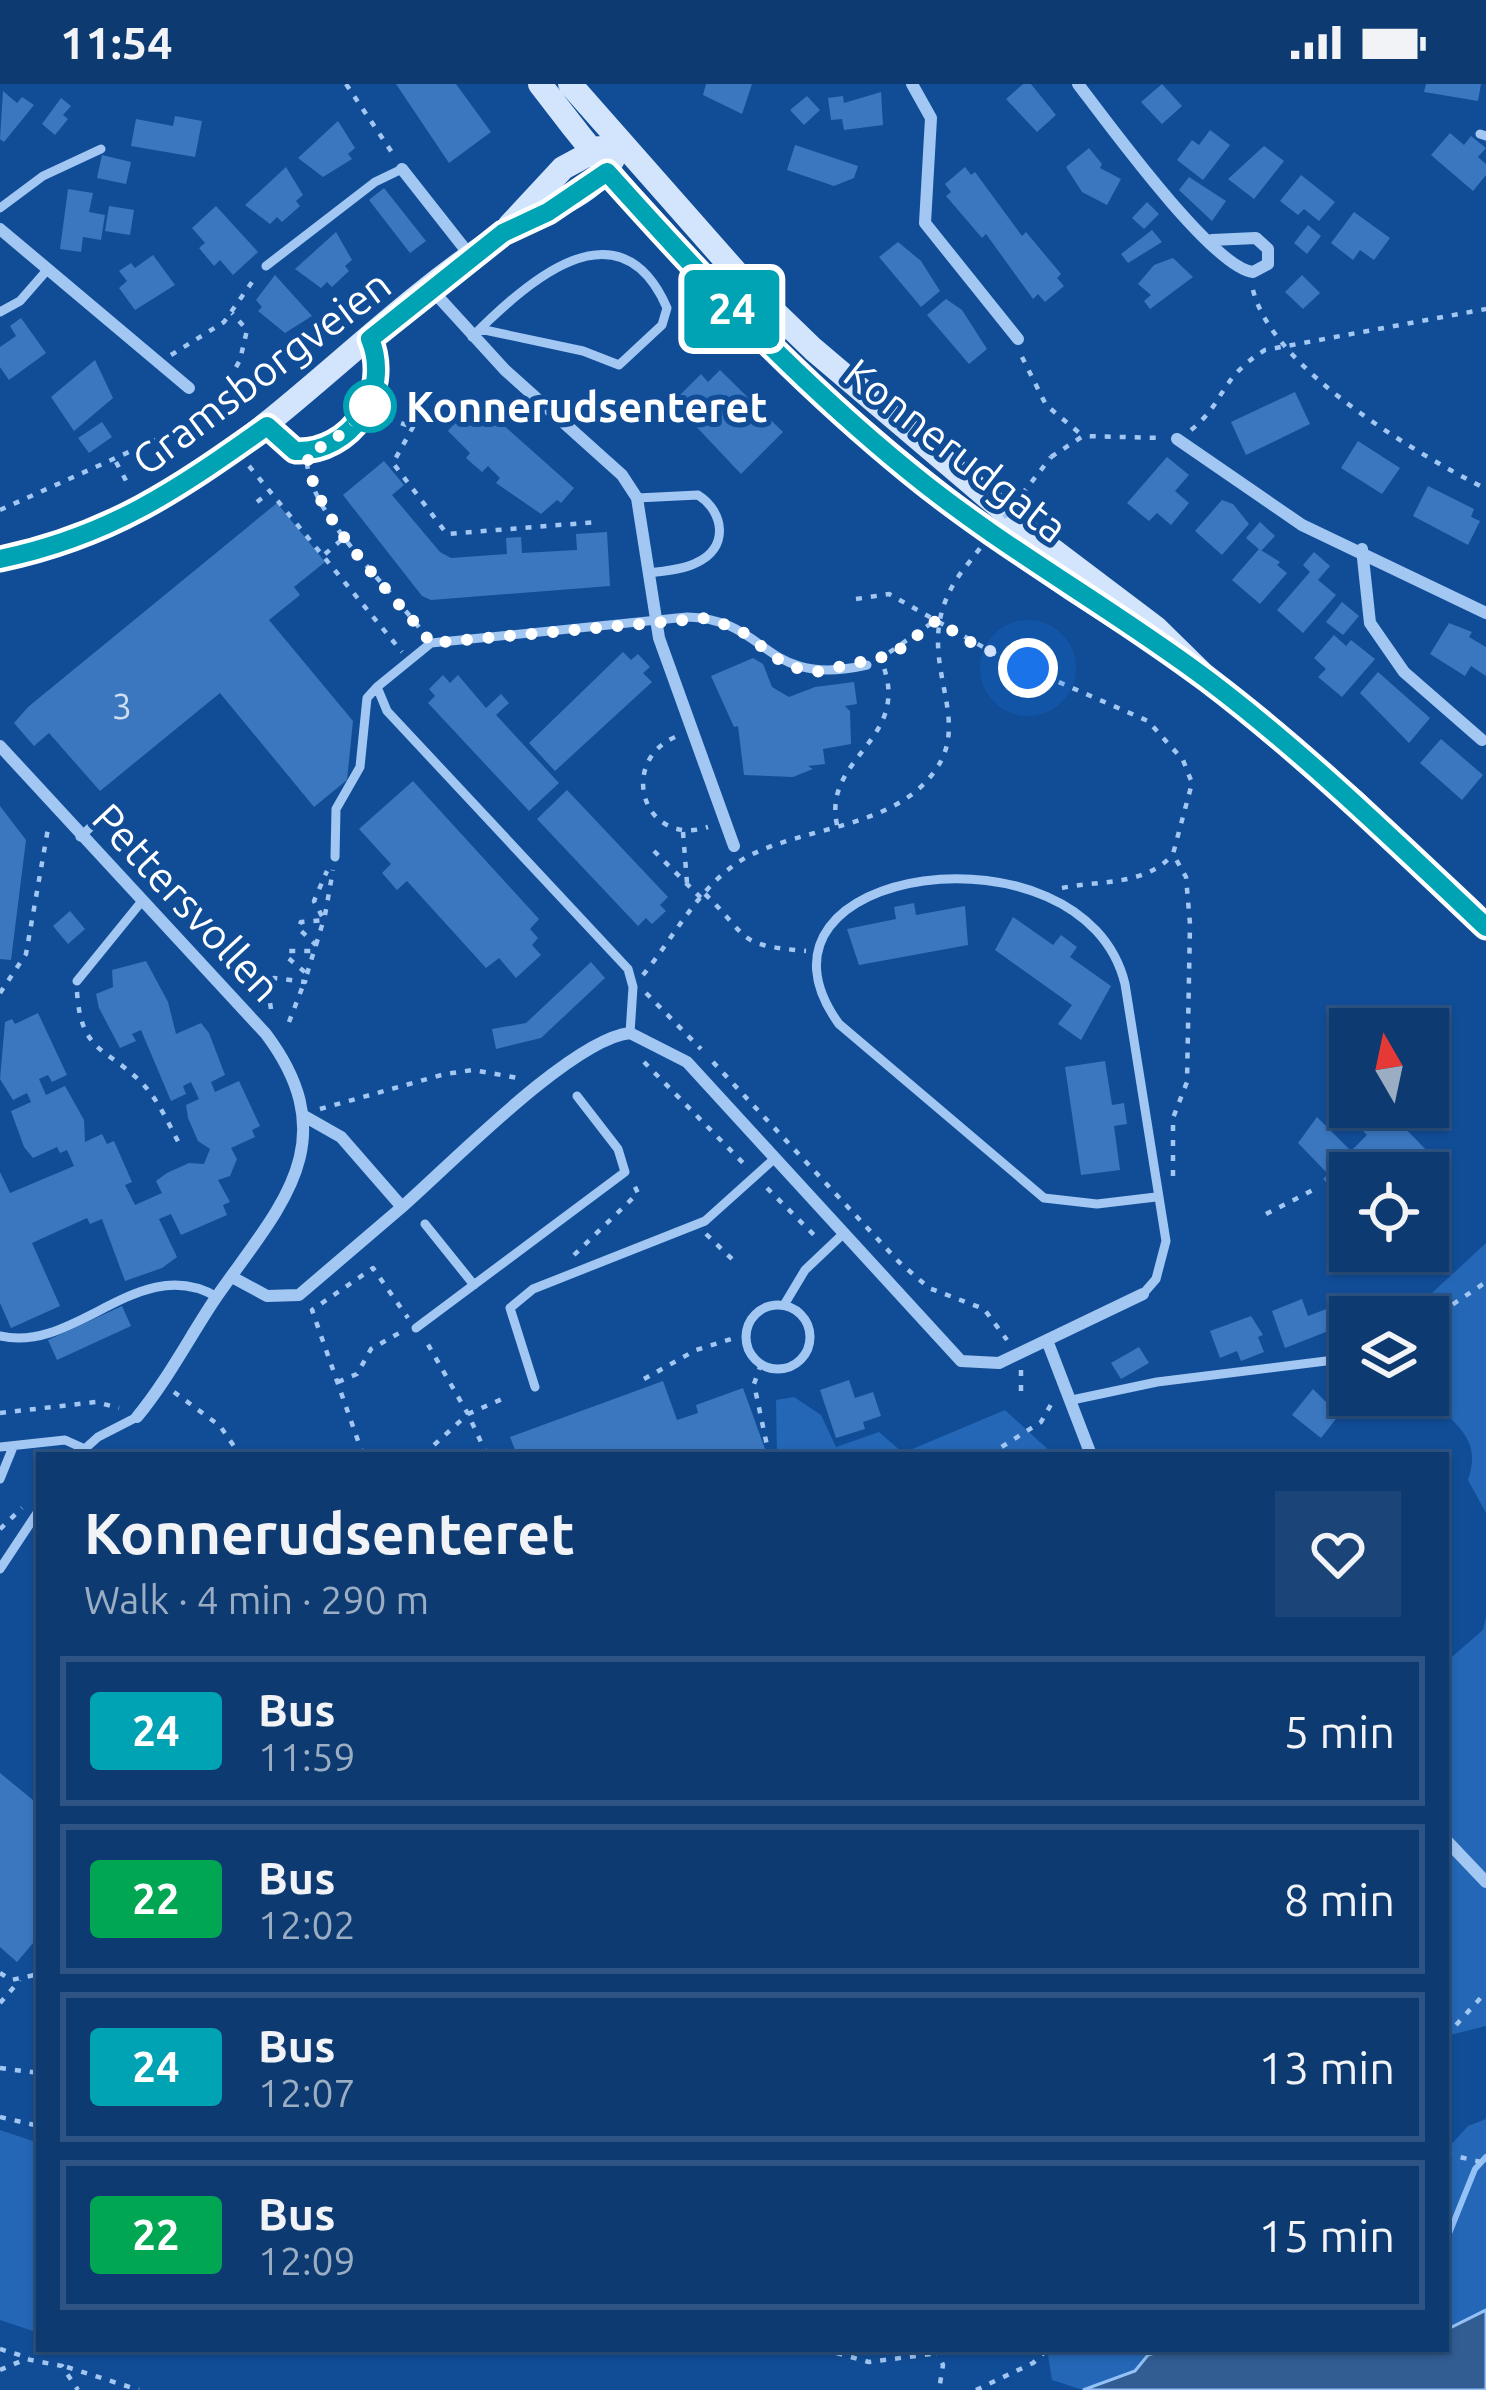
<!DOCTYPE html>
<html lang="en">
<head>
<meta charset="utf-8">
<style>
  body { margin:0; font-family:Ubuntu,sans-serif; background:#1b4579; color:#f1f3f6; height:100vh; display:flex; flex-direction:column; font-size:45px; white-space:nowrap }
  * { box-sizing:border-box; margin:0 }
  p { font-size:39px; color:#9aadc3 }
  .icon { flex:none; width:66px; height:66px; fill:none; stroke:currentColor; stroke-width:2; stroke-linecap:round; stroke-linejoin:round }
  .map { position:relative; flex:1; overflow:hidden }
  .details { position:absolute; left:36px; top:1368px; width:1413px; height:900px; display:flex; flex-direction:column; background:#0d3a71; border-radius:0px; box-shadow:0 3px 9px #0004,0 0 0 3px #2d5484 }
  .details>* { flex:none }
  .badge { padding:0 24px; border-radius:9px; font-size:42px; line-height:78px }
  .needle { width:78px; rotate:351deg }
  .tools { position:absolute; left:1329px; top:924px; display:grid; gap:24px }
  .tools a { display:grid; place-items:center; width:120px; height:120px; border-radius:0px; background:#0d3a71; box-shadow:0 3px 9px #0004,0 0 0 3px #2d5484; font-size:60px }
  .you { position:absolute; width:60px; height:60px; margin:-30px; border:9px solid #fff; border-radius:50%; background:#1a73e8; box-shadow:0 0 0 18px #1a73e833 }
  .map>.badge { position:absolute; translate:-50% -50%; box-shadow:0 0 0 6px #fff }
  .round { display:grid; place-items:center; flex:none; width:126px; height:126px; border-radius:0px; background:#1b4579 }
  .headline { display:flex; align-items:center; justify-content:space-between; height:204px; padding:0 48px }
  h1 { font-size:57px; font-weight:700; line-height:90px }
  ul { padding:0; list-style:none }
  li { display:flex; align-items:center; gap:36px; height:150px; margin:0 24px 18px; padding:0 24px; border:6px solid #2d5484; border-radius:0px }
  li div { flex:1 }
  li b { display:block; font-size:45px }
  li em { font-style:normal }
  li .badge { min-width:132px; font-weight:700; text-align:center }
  .status { display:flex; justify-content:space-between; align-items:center; height:84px; padding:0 60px; background:#0d3a71; direction:ltr }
  .status svg { height:33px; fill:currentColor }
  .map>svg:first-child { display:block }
</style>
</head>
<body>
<div class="status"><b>11:54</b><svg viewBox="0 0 49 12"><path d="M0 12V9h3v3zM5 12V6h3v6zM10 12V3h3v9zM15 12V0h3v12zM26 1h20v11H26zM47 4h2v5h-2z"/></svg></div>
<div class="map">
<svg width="1486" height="2306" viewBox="0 0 1486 2306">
  <rect width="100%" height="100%" fill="#114d97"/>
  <path fill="#2467b6" d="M1486,1159V1429L1468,1396C1486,1343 1439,1340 1428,1300C1423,1281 1428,1253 1428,1233H1406Z
    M794,1313L821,1331L836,1363L879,1348L903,1369L1005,1326L1054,1371H777L776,1316Z
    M1486,1533V1942L1446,1952V1578L1483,1546Z
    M1486,2035V2226L1451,2248L1446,2246V2066L1468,2042Z
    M0,2046L39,2059V2249L0,2236Z
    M1047,2265H1168L1148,2271L1136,2287L1083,2306L1052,2296Z"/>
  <path fill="#325d93" stroke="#94c2f7" stroke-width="3" d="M1486,2226V2306H1083L1135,2287L1148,2271L1168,2265H1446V2246Z"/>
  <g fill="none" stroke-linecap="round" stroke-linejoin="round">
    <path stroke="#94c2f7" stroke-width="6" d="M1446,2157L1475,2085L1486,2073"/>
  </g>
  <path fill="#3a77bf" d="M396,0H456L491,48L449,79Z
    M706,0H752L742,30L703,11Z
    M1023,0H1031L1056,31L1037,48L1006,15Z
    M1162,0L1182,22L1162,40L1141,18Z
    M1426,0H1481L1478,17L1424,8Z
    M3,7L17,19L22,13L34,21L4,58L0,55Z
    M881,8L883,41L844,46L842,35L831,36L828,14L843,12L844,19Z
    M807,12L820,26L804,41L790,26Z
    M61,14L71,22L63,31L68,35L55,51L42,40Z
    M175,32L202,37L195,73L131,62L136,35L173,42Z
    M338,37L355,64L348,70L352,75L323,93L298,74Z
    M1210,46L1230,61L1203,96L1177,76L1192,56L1199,61Z
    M1450,49L1464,61L1471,52L1486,64L1478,73L1486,80V91L1473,107L1431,71Z
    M795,61L858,82L854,94L834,102L787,86Z
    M1264,62L1284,77L1254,115L1228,95Z
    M1089,64L1102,80L1100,84L1121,95L1107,121L1082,108L1066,83Z
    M102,71L131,78L126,100L97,94Z
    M286,83L303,111L296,117L300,122L282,138L277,133L270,140L245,121Z
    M965,83L971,91L975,88L1022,152L1026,148L1061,190L1057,194L1064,202L1045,218L1038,210L1033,215L986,150L982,154L946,112L951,108L945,100Z
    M1301,91L1335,118L1319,137L1304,125L1298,131L1280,117Z
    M1189,93L1226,117L1212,137L1179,106Z
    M384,104L426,157L410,169L369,116Z
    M68,105L93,109L89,128L105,131L101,156L83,153L81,168L60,165Z
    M1147,118L1159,130L1144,145L1132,134Z
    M109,122L134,126L130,151L105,147Z
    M216,122L258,168L233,191L220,176L214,182L199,164L205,159L192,144Z
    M1354,128L1390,154L1374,176L1360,166L1353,176L1331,159Z
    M1308,141L1321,152L1307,170L1294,159Z
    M1152,146L1162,158L1128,179L1121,170Z
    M336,148L352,176L345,182L349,187L332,203L327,198L321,204L295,185Z
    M898,158L921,177L940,207L921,223L879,173Z
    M153,171L175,201L135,226L119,204L127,197L119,187L131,179L135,184Z
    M1173,174L1193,193L1150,225L1144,217L1151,211L1138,200L1154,181Z
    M275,191L312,232L285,249L258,227L262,223L256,216Z
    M1302,191L1320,209L1303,225L1285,208Z
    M946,215L962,226L987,265L969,280L927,231Z
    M21,234L46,269L9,296L0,283V263L16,252L10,242Z
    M95,276L113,314L74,347L51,313Z
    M720,286L783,348L741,390L673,318L701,290L708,298Z
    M1295,308L1310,340L1246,371L1231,338Z
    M474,315L574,404L561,419L557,416L541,430L496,399L500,394L488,382L482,388L466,374L470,369L448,347Z
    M102,338L112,353L89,369L78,354Z
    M1358,357L1400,384L1382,410L1341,384Z
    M1167,373L1189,391L1175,407L1189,419L1171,441L1157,429L1149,437L1127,419Z
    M384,377L404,401L392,411L440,468L451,474L507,470L506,454L521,453L522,469L577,466L576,450L607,448L610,502L431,516L422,512L343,411Z
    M1428,402L1474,425L1471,433L1480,437L1468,461L1413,432Z
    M1222,416L1233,420L1249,440L1222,471L1195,447Z
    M277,419L325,478L294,503L300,511L269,536L353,637L347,696L314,723L220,609L100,707L49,649L34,662L14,639L28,623Z
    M1260,438L1275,452L1261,467L1246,454Z
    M1259,465L1280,478L1277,481L1287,489L1260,520L1232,496Z
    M1314,468L1330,482L1318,496L1336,511L1303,549L1277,526L1310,488L1303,481Z
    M1342,518L1359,532L1343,551L1326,538Z
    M1449,539L1472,548L1469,553L1486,563V592L1471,582L1465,592L1430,570Z
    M1334,551L1346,562L1351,556L1375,575L1342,613L1318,593L1326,585L1314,574Z
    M623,568L631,576L638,570L650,583L643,589L652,598L555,687L529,659Z
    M753,574L763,580L772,603L789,613L815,603L854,598L857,620L845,622L850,627L851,660L823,665L825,680L808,682L813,685L793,693L744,691L738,642L734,643L711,592Z
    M1378,588L1430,634L1409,659L1360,609Z
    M443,591L450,599L458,591L486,624L501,610L509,619L496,631L559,699L529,727L428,619L435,612L429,605Z
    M1441,655L1483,691L1462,716L1420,679Z
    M413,697L539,835L530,845L538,854L532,861L541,871L516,894L499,874L486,884L407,797L397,806L382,789L391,780L359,745Z
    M567,706L668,813L660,821L666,827L652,840L646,834L638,842L537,735Z
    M0,722L26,756L11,876L0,875Z
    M914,819L916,831L965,822L968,861L859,881L847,845L896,835L894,823Z
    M70,827L85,845L68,860L53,842Z
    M1013,833L1053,861L1061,851L1077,863L1070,873L1111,902L1081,956L1058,940L1072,921L995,866Z
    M146,877L168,918L176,950L201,939L209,949L225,991L211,998L215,1008L239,997L260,1042L252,1046L255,1053L231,1064L237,1075L230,1092L218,1096L230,1118L223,1121L227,1131L181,1151L171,1130L159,1135L177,1173L162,1184L125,1197L102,1135L90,1140L87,1134L32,1159L60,1222L11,1244L0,1219V1088L10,1109L74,1082L67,1066L60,1069L57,1063L33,1074L24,1063L11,1027L31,1018L27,1009L13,1016L0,995L5,938L12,935L15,940L38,929L67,991L52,998L48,991L39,995L46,1011L65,1002L84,1036L85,1058L102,1050L107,1060L114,1057L132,1098L125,1101L135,1121L162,1109L156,1097L167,1089L189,1079L204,1080L210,1065L198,1057L188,1034L186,1021L199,1015L191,998L183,1002L186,1010L171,1017L141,946L132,950L136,957L120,964L99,924L96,910L113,903L112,886Z
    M591,878L605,894L541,954L496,965L492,945L526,939Z
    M1105,977L1112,1021L1124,1019L1127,1040L1114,1042L1120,1086L1081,1091L1065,983Z
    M1346,1005L1350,1023H1384L1442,1082L1428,1102V1089H1404L1389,1074L1378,1085L1382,1089H1350L1345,1118L1323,1095L1328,1090L1298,1059L1317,1033L1351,1067L1367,1051L1334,1018Z
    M1302,1215L1308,1232L1329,1224L1336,1244L1285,1264L1272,1227Z
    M122,1222L131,1242L57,1276L48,1256Z
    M1251,1232L1263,1251L1258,1253L1264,1268L1241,1277L1237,1267L1220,1274L1210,1247Z
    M1139,1263L1149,1279L1121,1295L1111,1279Z
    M849,1296L855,1314L873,1308L881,1332L863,1338L865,1345L836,1354L820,1306Z
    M663,1297L677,1336L698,1329L696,1321L743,1304L765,1365L750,1371H517L510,1353Z
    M1313,1305L1339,1331L1321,1354L1292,1331Z
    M0,1689L39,1721V1852L17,1878L0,1863Z"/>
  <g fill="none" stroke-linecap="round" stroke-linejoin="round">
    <path stroke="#a2c7f3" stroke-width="4.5" stroke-dasharray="6 9" stroke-linecap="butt" d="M346,0L393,70
      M1253,206C1272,285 1417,370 1486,405
      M171,271L224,238L257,191
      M1022,273L1046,321L1083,352
      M428,316L393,379L447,450L597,438
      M387,334L409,342
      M1191,346C1226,318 1218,295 1265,266L1486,225
      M1051,373L1083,352L1164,354
      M116,378L130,404
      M307,379C311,431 389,503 421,546
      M249,382L402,568
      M257,418L271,407
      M0,426L209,332L240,276L247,246L232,229
      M325,470L346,452
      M856,515L889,510L999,572L1148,637L1183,676L1192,699L1173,770L1186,793L1190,840L1187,998L1173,1034V1094
      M877,577L936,536
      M675,653C617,679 644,764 708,743
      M837,741C822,673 911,657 883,581
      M683,748L687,799
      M654,767L701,814
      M1062,804C1101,796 1146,802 1173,770
      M705,810C751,854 734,861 806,867
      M325,831L333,786
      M316,861L323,838
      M307,890L314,867
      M643,891C675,852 700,800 745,774C803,742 893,745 934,688C980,627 898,565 967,481
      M77,908C81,968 105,963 140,997C159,1016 169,1041 181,1063
      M0,909L26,870L49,739
      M646,909L701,965
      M271,925L268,906L274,894L305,898L307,890L287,873L289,867H314L316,861L298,844L301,838L324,836L314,817L327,787
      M289,938L304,899
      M644,978L747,1083
      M713,978L899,1178L929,1204L984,1225L1007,1256
      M320,1025L445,990L473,986L518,994
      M767,1104L814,1151
      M1266,1130L1319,1103
      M706,1150L732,1175
      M574,1171L638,1109L632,1097
      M1428,1237L1486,1198
      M761,1280L754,1300L769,1371
      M1021,1286V1311
      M644,1295L696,1266L731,1255
      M338,1298L357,1290L371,1265L401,1248
      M174,1308L220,1342L240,1371
      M0,1329L96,1318L119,1324
      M363,1371L312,1226L373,1184L408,1234
      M423,1371L468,1330L426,1257
      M487,1371L468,1330L509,1312
      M989,1371L1041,1338L1053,1317
      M0,1445L22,1424
      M0,1889L11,1896L39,1890
      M0,1919L20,1896
      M1446,1952L1486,1908
      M0,1984L39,1989
      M0,2033L39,2042
      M1446,2070L1486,2079
      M0,2265L29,2274
      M822,2265L869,2278L939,2269
      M936,2265L943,2281L939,2306
      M67,2283L139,2306
      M0,2286L26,2275L62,2282L78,2306
      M976,2306L1033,2279L1048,2265"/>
    <path stroke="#a2c7f3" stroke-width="9" d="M1480,50L1486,52
      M0,124L43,92L101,65
      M266,182L375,98L402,85
      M0,228L20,217L48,185
      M472,253C523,201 619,113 667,224L662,241L619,281L583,267L480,245
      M267,342L295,367C351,370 392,307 371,257
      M637,414L698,411C725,428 729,465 696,479C682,486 663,487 648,489
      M80,753L109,726
      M335,773L336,725L360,683L367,614L377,603
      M77,897L142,817
      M630,949L633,903L628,885L387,627L377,603L431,559L687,533C770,535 762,605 867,581
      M425,1140L474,1201
      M1143,1210L1156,1195L1166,1157L1125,900C1084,731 724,781 839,940L1044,1114L1097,1120L1156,1113
      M746 1253a32 32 0 1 1 64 0a32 32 0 1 1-64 0Z
      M784,1221L805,1186L843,1150
      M416,1244L625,1088L618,1065L577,1012
      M0,1252C76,1270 140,1167 217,1213
      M535,1303L510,1224L533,1205L705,1137L774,1075
      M1072,1316L1157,1298L1350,1274
      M0,1363L65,1356L85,1365
      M78,1371L98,1353L137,1333
      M0,1395L13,1363
      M0,1485L39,1426"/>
    <path stroke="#a2c7f3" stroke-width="12" d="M912,0L931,34L925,139L1018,255
      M1078,0C1107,38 1213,184 1253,188L1268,180V165L1256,154L1212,156
      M402,85L472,174
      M0,145L189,304
      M432,206L505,286L622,391L637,414L659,554L734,762
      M1177,355L1302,441L1486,529
      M1362,465L1370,539L1404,588L1482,656
      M0,662L266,950C349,1061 276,1126 213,1218C188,1256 166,1298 137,1333
      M304,1032L341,1053L402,1123C450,1081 572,955 630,949L687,978L961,1277L999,1279L1143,1210
      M232,1193L267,1212L299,1211L402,1123
      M1048,1259L1091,1371
      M1446,1756L1486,1798"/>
    <path stroke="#d2e5fd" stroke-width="24" d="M540,0C701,214 896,396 1123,538
      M570,0L749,203L813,265L1025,445L1156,544L1210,597L1354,717L1486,843
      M510,141L563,84L600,64
      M0,475C219,430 326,266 501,151C536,128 593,115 613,75"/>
    <path stroke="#a2c7f3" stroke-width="4.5" stroke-dasharray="6 9" stroke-linecap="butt" d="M967,481L1051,373"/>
  </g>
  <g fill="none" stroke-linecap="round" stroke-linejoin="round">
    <defs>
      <path id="line" d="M0,475C110,452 177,406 267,342L295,367C351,370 392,308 370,255L503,149L548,128L607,88C702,194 799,298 910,388C1004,465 1111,523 1208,596C1307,671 1396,758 1486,843"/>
    </defs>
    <use href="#line" stroke="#fff" stroke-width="27"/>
    <use href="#line" stroke="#00a3b4" stroke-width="18"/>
    <path stroke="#fff" stroke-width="12" stroke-dasharray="0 21.6" d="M370,322L331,359L308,368C305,427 395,511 431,559L707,534L740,546L787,582L816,588L892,571L937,536L966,556L1028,584"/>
  </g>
  <circle fill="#fff" stroke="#00a3b4" stroke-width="6" cx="370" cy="322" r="24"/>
  <g text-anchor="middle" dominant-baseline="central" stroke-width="10" stroke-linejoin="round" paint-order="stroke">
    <g font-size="36" fill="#ceddef">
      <text x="122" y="621">3</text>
    </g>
    <g font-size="42" fill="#fff" stroke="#114d97">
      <text transform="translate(261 288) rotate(-37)">Gramsborgveien</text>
      <text transform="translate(956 366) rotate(38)">Konnerudgata</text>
      <text transform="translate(187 818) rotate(47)">Pettersvollen</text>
    </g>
    <g font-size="42" font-weight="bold" fill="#fff" stroke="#114d97" text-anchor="start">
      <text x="406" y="322">Konnerudsenteret</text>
    </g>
  </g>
</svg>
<div class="tools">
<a><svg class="needle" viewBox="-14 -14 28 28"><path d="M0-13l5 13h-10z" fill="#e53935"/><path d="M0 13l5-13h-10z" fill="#9aadc3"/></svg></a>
<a><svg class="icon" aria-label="locate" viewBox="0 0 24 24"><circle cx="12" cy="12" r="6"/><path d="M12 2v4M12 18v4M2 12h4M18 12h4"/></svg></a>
<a><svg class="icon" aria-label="layers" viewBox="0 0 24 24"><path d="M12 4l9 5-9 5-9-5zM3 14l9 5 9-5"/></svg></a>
</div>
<div class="you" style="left:1028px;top:584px"></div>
<b class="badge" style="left:732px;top:225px;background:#00a3b4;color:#fff">24</b>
<section class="details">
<div class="headline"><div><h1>Konnerudsenteret</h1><p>Walk · 4 min · 290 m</p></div><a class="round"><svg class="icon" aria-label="heart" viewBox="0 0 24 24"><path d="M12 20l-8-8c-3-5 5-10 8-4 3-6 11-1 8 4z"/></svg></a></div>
<ul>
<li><span class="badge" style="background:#00a3b4;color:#fff">24</span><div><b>Bus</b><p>11:59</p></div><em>5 min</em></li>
<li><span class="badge" style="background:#00a651;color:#fff">22</span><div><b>Bus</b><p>12:02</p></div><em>8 min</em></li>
<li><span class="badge" style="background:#00a3b4;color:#fff">24</span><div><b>Bus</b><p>12:07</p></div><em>13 min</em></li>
<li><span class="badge" style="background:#00a651;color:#fff">22</span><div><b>Bus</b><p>12:09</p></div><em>15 min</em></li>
</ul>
</section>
</div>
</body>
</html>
